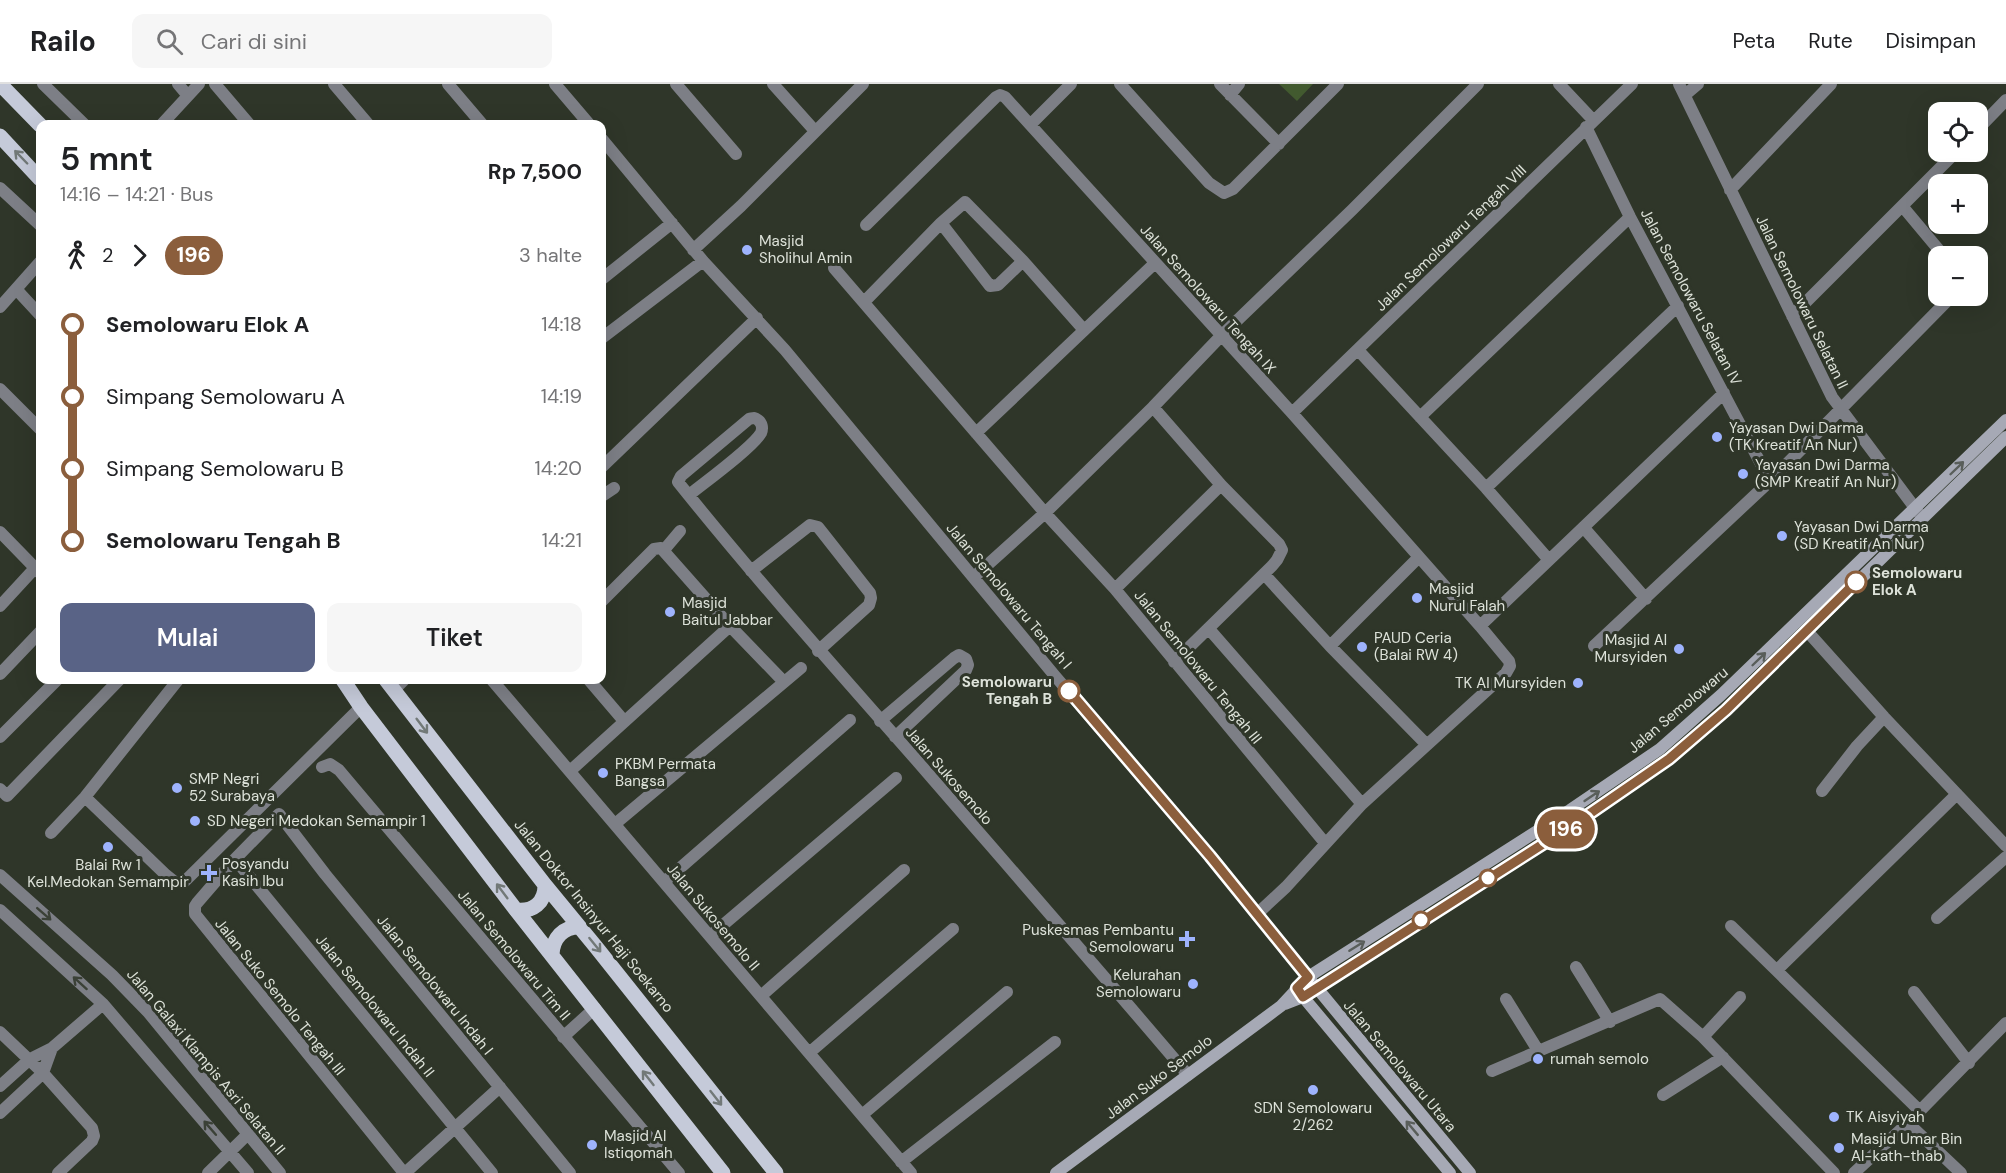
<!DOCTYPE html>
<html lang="id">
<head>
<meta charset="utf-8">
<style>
  body { margin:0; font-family:"DM Sans",sans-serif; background:#f6f6f6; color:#202124; height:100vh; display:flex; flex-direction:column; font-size:22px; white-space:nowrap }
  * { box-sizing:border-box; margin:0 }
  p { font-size:20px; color:#757577 }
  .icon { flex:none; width:33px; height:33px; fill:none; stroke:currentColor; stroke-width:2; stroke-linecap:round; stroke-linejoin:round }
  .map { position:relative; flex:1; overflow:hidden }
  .sheet { position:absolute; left:36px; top:36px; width:570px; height:564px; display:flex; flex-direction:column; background:#fff; border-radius:12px; box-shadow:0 6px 24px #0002 }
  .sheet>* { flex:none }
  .badge { padding:0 12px; border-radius:20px; font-size:21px; line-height:39px }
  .fabs { position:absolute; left:1928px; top:18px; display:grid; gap:12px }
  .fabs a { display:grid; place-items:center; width:60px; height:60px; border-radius:12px; background:#fff; box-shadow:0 6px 24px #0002; font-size:30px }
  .map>.badge { position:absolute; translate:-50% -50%; box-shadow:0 0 0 3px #fff }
  .legs { display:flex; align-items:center; gap:9px; height:66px; padding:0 24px; font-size:20px }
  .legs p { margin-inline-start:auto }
  .head { display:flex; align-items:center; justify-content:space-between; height:102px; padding:0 24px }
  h1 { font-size:33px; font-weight:600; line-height:45px }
  .primary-button { display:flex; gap:12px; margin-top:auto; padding:12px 24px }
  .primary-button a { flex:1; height:69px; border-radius:12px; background:#596386; color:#fff; font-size:24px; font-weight:600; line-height:69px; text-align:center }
  .primary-button a+a { background:#f6f6f6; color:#202124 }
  ul { padding:0 24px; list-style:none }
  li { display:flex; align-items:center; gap:21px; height:72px; font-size:22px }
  li i { display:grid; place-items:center; width:9px; height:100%; margin:0 8px; background:currentColor }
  li i::after { content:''; width:15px; height:15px; margin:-8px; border:4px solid; border-radius:50%; background:#fff }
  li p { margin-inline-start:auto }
  li:first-child i { background:linear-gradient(#0000 50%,currentColor 0) }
  li:last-child i { background:linear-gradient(currentColor 50%,#0000 0) }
  header { display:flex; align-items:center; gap:36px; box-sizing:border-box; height:84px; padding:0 30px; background:#fff; border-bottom:2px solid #e0e0e0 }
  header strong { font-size:28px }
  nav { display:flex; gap:33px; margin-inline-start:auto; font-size:21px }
  .search { width:420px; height:54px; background:#f6f6f6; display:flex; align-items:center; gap:15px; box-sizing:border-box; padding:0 21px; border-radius:12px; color:#757577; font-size:22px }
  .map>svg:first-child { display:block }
</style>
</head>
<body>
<header>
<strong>Railo</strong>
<div class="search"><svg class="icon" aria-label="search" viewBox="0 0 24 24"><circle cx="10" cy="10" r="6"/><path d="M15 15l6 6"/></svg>Cari di sini</div>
<nav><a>Peta</a><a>Rute</a><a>Disimpan</a></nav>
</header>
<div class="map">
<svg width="2006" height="1089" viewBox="0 0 2006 1089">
  <rect width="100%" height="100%" fill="#2f3629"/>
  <path fill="#425a2f" d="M1279,0H1313L1297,17Z"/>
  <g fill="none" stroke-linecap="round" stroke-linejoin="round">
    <path stroke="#7d7f86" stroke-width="12" d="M43,0L84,40
      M178,0L188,12
      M215,0L249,40
      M334,0L368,40
      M448,0L482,40
      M555,0L589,40
      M676,0L736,70
      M773,0L815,47
      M1120,0L1209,99L1224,109L1233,105L1338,0
      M1220,0L1279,60
      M1559,0L1593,36
      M1679,0L1832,313L1921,432
      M1230,11L1239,0
      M1685,11L1698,0
      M162,40L199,0
      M1031,40L1071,0
      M1586,43L1630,133L1770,397
      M1977,46L2006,16
      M602,55L703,177L785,266L1055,592L1210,772L1308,893
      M0,104L40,141
      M1730,106L1831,0
      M1903,123L1944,172
      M941,139L990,202L998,201L1023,177
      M866,141L996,13L1000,11L1005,13L1292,329L1480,542L1509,577L1510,582L1506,589L1362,720L1286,803L1257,830
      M693,166L741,122L863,0
      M834,184L1045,429L1115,505L1325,759
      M602,195L672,139
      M16,205L40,231
      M865,217L941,139L965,118L1023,177L1084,246
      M0,223L40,178
      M1792,232L1956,68
      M602,254L703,177
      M1358,266L1486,404L1549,476
      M0,305L40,345
      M1153,323L1221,401L1279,460L1282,466L1277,476L1272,482L1174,578
      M1292,329L1632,0
      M1420,333L1630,133
      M976,349L1155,179
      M602,383L757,234
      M1486,404L1678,222
      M689,411C705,398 752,364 761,349C763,344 762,339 758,336C754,333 754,334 749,335L681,392L678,398C755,494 837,586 918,678C1008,782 1099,886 1188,991
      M602,412L614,404
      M1584,444L1646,515
      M0,448L40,489
      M664,466L680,447
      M751,487L810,441L818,443L822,448L870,509L871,514L869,521L818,567
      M1264,490L1330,562L1427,661
      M974,493L1045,429L1153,323L1221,252L1352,126L1478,0
      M1115,505L1221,401
      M602,517L654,465L661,464L730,542L784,598
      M0,522L35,484
      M1480,542L1724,309
      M1209,545L1362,720
      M1807,547L1884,633L2006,762
      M1330,562L1419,473
      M1594,562L1770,397L1952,212
      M0,590L40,548
      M492,596L911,1089
      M589,596L624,637
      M394,606L404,596
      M880,637L954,574L959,571L966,575L968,581L966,586L895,653
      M0,653L57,596
      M322,683L330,680L339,686L679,1089
      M570,687L730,542
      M0,705L7,712L119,596
      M1822,707L1857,662L1884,633
      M85,713L166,791L176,799H183L361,623
      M615,740L801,584
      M51,749L85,713L178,596
      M235,775L492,1089
      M0,791L112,891L148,928L280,1089
      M664,798L850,636
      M0,826L103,920L248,1089
      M1937,834L2006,773
      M1731,842L1920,1027
      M710,852L896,694
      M1576,883L1610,938
      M1778,885L1957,710
      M1914,908L1969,979
      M761,912L904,786
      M1506,915L1539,968
      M0,948L43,989L92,1044L94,1052L92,1057L58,1089
      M563,953L595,924
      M1703,953L1740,913
      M809,969L953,845
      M1492,987L1660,915L1703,953L1834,1089
      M0,1002L30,975L52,964L103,920
      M1663,1011L1723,973
      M0,1029L43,989L52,964
      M862,1031L1007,908
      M1908,1039L1961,1089
      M901,1078L1055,958
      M208,1089L248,1050
      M404,1089L195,830V822L197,819L235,775L279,730L325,790L570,1089
      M405,1089L500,1003
      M1854,1089L1908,1039L2006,939"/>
    <path stroke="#a6a9b5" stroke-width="12" d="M1312,898L1470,1089
      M1299,908L1450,1089
      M1285,920L1303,913L1579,737L1669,675L1726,626L2006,353
      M1056,1089L1281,922L1308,893L1570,726L1660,665L1721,611L2006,336"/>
    <path stroke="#c5cad9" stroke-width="15" d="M0,0L40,41
      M0,52L40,95
      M343,596L361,623L516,826L723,1089
      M386,596L545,801L596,863L776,1089
      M516,826C533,828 545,819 545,801
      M552,870C553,854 563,843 579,843"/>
  </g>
  <defs><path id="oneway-shaft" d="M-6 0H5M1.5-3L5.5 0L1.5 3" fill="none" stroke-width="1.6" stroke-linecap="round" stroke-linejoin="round" transform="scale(1.5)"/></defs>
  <g stroke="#727978">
    <use href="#oneway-shaft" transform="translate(21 73) rotate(-134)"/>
    <use href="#oneway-shaft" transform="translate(422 642) rotate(53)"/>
    <use href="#oneway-shaft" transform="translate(502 807) rotate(-127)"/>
    <use href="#oneway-shaft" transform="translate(595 861) rotate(51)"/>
    <use href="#oneway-shaft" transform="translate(648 994) rotate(-128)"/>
    <use href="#oneway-shaft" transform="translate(716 1014) rotate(52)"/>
  </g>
  <g stroke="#595e5a">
    <use href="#oneway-shaft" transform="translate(1957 384) rotate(-44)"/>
    <use href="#oneway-shaft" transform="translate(1759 575) rotate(-44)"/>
    <use href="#oneway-shaft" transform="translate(1592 712) rotate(-34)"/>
    <use href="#oneway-shaft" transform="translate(1357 862) rotate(-32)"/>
    <use href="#oneway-shaft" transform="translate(1412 1044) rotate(-130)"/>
  </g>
  <g stroke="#3b4137">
    <use href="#oneway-shaft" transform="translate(44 830) rotate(41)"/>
    <use href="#oneway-shaft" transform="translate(80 899) rotate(-138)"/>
    <use href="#oneway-shaft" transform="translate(210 1044) rotate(-131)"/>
  </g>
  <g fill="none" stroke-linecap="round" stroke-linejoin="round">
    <defs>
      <path id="line-1" d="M1069,607L1210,772L1308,893L1297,904L1303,913L1579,737L1669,675L1726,626L1856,498"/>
    </defs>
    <use href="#line-1" stroke="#fff" stroke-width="14"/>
    <use href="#line-1" stroke="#8b5e3c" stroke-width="9"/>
  </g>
  <g fill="#9eb3fd" stroke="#2f3629" stroke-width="2">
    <circle cx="747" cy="166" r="6"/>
    <circle cx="1717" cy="353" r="6"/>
    <circle cx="1743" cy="390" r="6"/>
    <circle cx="1782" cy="452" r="6"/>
    <circle cx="1417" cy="514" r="6"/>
    <circle cx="670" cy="528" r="6"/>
    <circle cx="1362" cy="563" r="6"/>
    <circle cx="1679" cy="565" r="6"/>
    <circle cx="1578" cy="599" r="6"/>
    <circle cx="603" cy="689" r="6"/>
    <circle cx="177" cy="704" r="6"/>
    <circle cx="195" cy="737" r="6"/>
    <circle cx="108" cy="763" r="6"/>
    <path d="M206 780h6v6h6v6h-6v6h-6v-6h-6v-6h6z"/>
    <path d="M1184 846h6v6h6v6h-6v6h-6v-6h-6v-6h6z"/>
    <circle cx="1193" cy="900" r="6"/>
    <circle cx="1538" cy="975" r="6"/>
    <circle cx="1313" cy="1006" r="6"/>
    <circle cx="1834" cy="1033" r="6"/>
    <circle cx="592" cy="1061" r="6"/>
    <circle cx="1839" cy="1064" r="6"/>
  </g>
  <g fill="#fff" stroke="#8b5e3c" stroke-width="3">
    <circle cx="1856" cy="498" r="10"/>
    <circle cx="1069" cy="607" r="10"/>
    <circle cx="1488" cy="794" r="8"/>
    <circle cx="1421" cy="836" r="8"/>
  </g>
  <g text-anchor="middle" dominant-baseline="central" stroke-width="6" stroke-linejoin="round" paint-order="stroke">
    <g font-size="15" fill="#dde2d9" stroke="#2f3629">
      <text transform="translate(1451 154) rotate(-44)">Jalan Semolowaru Tengah VIII</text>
      <text transform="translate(1691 213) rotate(62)">Jalan Semolowaru Selatan IV</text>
      <text transform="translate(1208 215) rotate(48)">Jalan Semolowaru Tengah IX</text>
      <text transform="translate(1802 218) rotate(64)">Jalan Semolowaru Selatan II</text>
      <text transform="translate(1009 512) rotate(50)">Jalan Semolowaru Tengah I</text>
      <text transform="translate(1198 583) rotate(51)">Jalan Semolowaru Tengah III</text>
      <text transform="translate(1678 626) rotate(-40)">Jalan Semolowaru</text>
      <text transform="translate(949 692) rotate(49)">Jalan Sukosemolo</text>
      <text transform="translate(594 832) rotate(51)">Jalan Doktor Insinyur Haji Soekarno</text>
      <text transform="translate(713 833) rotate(50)">Jalan Sukosemolo II</text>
      <text transform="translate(514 871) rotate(50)">Jalan Semolowaru Tim II</text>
      <text transform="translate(435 901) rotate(51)">Jalan Semolowaru Indah I</text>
      <text transform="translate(280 913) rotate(51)">Jalan Suko Semolo Tengah III</text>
      <text transform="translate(375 922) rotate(51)">Jalan Semolowaru Indah II</text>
      <text transform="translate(206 978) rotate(50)">Jalan Galaxi Klampis Asri Selatan II</text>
      <text transform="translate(1400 982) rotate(50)">Jalan Semolowaru Utara</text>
      <text transform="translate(1159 993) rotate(-37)">Jalan Suko Semolo</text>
    </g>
    <g font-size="15" fill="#dde2d9" stroke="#2f3629" text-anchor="start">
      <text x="759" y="157">Masjid<tspan x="759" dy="17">Sholihul Amin</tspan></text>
      <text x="1729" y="344">Yayasan Dwi Darma<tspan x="1729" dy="17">(TK Kreatif An Nur)</tspan></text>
      <text x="1755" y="381">Yayasan Dwi Darma<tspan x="1755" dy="17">(SMP Kreatif An Nur)</tspan></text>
      <text x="1794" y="443">Yayasan Dwi Darma<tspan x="1794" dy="17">(SD Kreatif An Nur)</tspan></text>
      <text x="1429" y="505">Masjid<tspan x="1429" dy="17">Nurul Falah</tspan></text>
      <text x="682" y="519">Masjid<tspan x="682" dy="17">Baitul Jabbar</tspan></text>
      <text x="1374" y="554">PAUD Ceria<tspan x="1374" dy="17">(Balai RW 4)</tspan></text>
      <text x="1667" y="556" text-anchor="end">Masjid Al<tspan x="1667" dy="17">Mursyiden</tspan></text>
      <text x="1566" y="599" text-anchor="end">TK Al Mursyiden</text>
      <text x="615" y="680">PKBM Permata<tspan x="615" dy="17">Bangsa</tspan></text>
      <text x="189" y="695">SMP Negri<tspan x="189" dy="17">52 Surabaya</tspan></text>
      <text x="207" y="737">SD Negeri Medokan Semampir 1</text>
      <text x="222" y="780">Posyandu<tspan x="222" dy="17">Kasih Ibu</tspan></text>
      <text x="108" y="781" text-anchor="middle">Balai Rw 1<tspan x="108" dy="17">Kel.Medokan Semampir</tspan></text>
      <text x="1174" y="846" text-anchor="end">Puskesmas Pembantu<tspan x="1174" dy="17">Semolowaru</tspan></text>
      <text x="1181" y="891" text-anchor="end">Kelurahan<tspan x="1181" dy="17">Semolowaru</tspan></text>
      <text x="1550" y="975">rumah semolo</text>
      <text x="1313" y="1024" text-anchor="middle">SDN Semolowaru<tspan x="1313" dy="17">2/262</tspan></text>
      <text x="1846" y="1033">TK Aisyiyah</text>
      <text x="604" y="1052">Masjid Al<tspan x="604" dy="17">Istiqomah</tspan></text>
      <text x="1851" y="1055">Masjid Umar Bin<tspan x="1851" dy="17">Al-kath-thab</tspan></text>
    </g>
    <g font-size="15" font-weight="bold" fill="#dde2d9" stroke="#2f3629" text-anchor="start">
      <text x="1872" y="489">Semolowaru<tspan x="1872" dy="17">Elok A</tspan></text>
      <text x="1052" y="598" text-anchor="end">Semolowaru<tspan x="1052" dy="17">Tengah B</tspan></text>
    </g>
  </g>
</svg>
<div class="fabs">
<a><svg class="icon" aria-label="locate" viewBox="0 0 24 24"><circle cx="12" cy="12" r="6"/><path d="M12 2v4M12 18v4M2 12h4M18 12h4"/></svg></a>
<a>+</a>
<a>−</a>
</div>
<b class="badge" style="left:1566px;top:745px;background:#8b5e3c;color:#fff">196</b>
<section class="sheet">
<div class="head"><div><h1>5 mnt</h1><p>14:16 – 14:21 · Bus</p></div><b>Rp 7,500</b></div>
<div class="legs"><svg class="icon" aria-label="walk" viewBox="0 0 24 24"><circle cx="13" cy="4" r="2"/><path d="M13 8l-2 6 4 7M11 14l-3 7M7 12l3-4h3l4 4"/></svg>2<svg class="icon" aria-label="forward" viewBox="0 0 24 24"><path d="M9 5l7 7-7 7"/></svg><b class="badge" style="background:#8b5e3c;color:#fff">196</b><p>3 halte</p></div>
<ul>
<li><i style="color:#8b5e3c"></i><b>Semolowaru Elok A</b><p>14:18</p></li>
<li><i style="color:#8b5e3c"></i><span>Simpang Semolowaru A</span><p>14:19</p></li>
<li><i style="color:#8b5e3c"></i><span>Simpang Semolowaru B</span><p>14:20</p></li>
<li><i style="color:#8b5e3c"></i><b>Semolowaru Tengah B</b><p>14:21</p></li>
</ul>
<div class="primary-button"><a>Mulai</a><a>Tiket</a></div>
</section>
</div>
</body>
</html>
